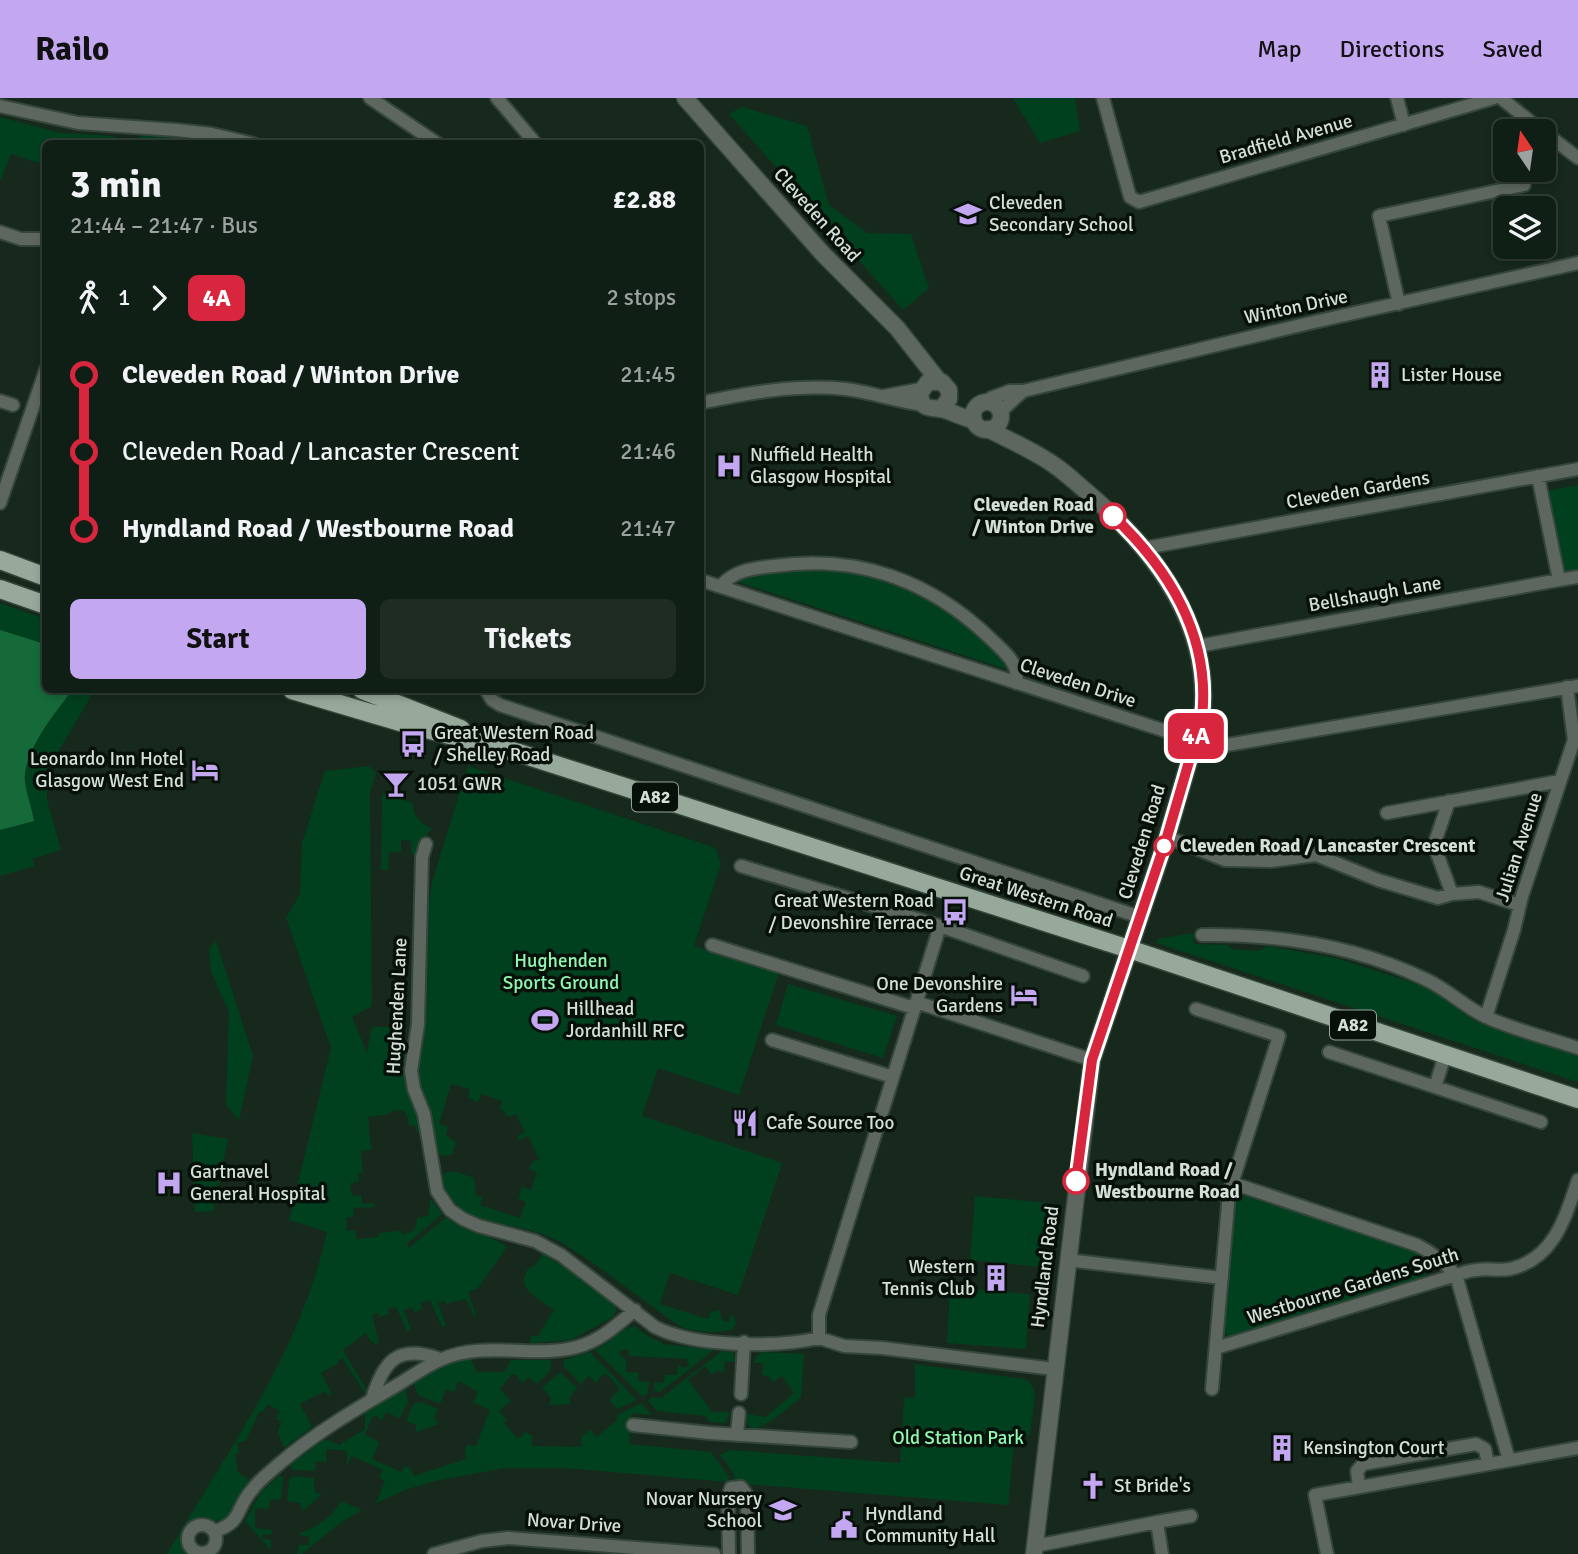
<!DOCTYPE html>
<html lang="en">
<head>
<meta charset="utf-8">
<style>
  body { margin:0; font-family:Signika,sans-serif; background:#1e2c22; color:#f1f3f6; height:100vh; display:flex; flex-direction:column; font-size:26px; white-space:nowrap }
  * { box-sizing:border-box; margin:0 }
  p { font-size:23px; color:#9ca2a0 }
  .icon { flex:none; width:38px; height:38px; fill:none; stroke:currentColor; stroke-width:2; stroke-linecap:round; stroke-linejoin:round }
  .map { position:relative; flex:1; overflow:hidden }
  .panel { position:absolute; left:42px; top:42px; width:662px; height:553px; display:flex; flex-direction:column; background:#101f15; border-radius:10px; box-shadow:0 4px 10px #0003,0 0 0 2px #303d34 }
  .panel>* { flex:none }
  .badge { padding:0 14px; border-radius:10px; font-size:24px; line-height:46px }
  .needle { width:46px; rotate:347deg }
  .tools { position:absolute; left:1493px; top:21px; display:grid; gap:14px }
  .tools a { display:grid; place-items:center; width:63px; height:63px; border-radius:10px; background:#101f15; box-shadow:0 4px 10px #0003,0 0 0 2px #303d34; font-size:35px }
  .map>.badge { position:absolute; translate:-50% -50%; box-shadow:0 0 0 4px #fff }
  .legs { display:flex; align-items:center; gap:10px; height:77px; padding:0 28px; font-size:23px }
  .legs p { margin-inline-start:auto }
  .summary { display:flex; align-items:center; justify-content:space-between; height:119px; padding:0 28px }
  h1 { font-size:38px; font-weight:700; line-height:52px }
  .action { display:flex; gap:14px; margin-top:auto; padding:14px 28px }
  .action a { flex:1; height:80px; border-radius:10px; background:#c4a7f1; color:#111; font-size:28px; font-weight:700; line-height:80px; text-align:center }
  .action a+a { background:#1e2c22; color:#f1f3f6 }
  ul { padding:0 28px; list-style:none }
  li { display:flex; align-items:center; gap:24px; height:77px; font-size:26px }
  li i { display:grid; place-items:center; width:10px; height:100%; margin:0 9px; background:currentColor }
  li i::after { content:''; width:18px; height:18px; margin:-9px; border:5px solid; border-radius:50%; background:#101f15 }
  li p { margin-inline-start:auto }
  li:first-child i { background:linear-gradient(#0000 50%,currentColor 0) }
  li:last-child i { background:linear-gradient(currentColor 50%,#0000 0) }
  header { display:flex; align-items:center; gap:42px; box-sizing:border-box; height:98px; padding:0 35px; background:#c4a7f1; color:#111 }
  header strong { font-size:33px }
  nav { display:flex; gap:38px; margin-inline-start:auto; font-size:24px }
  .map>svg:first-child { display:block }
</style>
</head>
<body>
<header>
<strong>Railo</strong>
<nav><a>Map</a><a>Directions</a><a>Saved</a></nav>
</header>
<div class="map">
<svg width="1578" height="1456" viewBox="0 0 1578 1456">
  <rect width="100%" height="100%" fill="#16291c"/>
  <path fill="#01401e" d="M1013,0H1075L1080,33L1040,45Z
    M742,9L807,28L829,107L867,135L911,136L929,190L903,212L729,16Z
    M0,19L61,35L114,38L111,45L46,46L45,67L11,56L0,84Z
    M144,38L196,39L224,45L132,46L136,40Z
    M1578,387V473L1564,475L1546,393Z
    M814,472C890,474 955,510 1006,565L1009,572L738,484C753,471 794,473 814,472Z
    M0,505L45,521L46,592H95L47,672V702L61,752L32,761L35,768L0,778Z
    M369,668L376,675L370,694L372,908L352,919L367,955L372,929H395V946L408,948L406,971L419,1014L417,1037L415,1028L409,1027L407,1017L403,1012L391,1013L390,1016L368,1019L371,1052L361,1053L363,1075L358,1076L359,1084L350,1085L352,1098L361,1097L362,1106L374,1105V1109L353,1110L354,1119L346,1120L347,1133L355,1132L357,1141L378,1139V1135L401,1133L402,1136C413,1135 417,1131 417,1120L428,1118L431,1101L442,1116L407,1146L409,1150L446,1119C467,1136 489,1135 507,1149L478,1190L468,1194L476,1217L474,1218L466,1201L446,1206L444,1203L438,1205L446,1228L442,1229L430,1202L421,1205L422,1211L415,1214L413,1209L404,1212L411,1232L407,1233L396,1209L388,1211L389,1216L379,1219L378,1215L372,1217L379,1245L375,1246L373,1243L371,1244L366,1235L343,1252L368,1294L365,1295L342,1260L338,1262L339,1265L321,1275L332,1296L328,1298L325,1293L300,1306L312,1329L284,1350L278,1334L281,1323L276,1321L280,1313L267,1306L263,1314L260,1313L246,1342L237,1345L239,1355L235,1356L238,1374L249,1382L227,1422C217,1426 215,1422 206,1420C183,1417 180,1441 185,1456H167C218,1369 283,1278 314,1181C319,1166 323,1150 327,1134L289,1122L331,950L286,820L300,796L302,745L325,673Z
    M468,668L716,750L721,766L694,848L779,874L739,997L658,970L642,1018L782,1065L738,1197L670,1175L660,1206L708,1221L711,1214L720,1212L722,1223L730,1224V1217L734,1218L736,1225L733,1231C719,1236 695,1234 681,1229C641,1201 603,1170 562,1145C534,1128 503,1130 474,1118C461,1113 433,1089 446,1074H457L474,1080L476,1097L482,1100L480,1107L520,1120L526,1104L518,1101L522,1089L531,1092L537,1074L529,1071L532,1064L539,1061L528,1038L519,1042L517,1038L525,1034L516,1016L507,1019L504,1013L500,1012L502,1003L481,996L478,1004L468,1000L470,991L451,986L439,1026L448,1029L446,1037L456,1045L452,1057L443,1058L438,1055L429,1011L421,994L416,971L418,947L425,927L426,825L432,784Z
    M382,695L413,705C413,718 420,726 432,730L424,741L417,757L411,756V743L401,742V754H389L388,772H381Z
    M1193,835L1194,846L1228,847L1231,851L1259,853L1267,848L1336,860L1414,885L1433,893L1476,924L1578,958V984L1157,845L1158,841Z
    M216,843L253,958L239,1022L226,1007L229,914L211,874L209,851Z
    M788,886L897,918L883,960L776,927Z
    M192,1035L228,1041L213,1113L195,1114Z
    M1239,1096L1416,1153L1427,1164L1426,1177L1414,1185L1228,1238L1225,1233L1235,1099Z
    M975,1098L1048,1105L1043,1169L970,1162Z
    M543,1156L566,1170L615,1206L616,1213L613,1219L571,1242L530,1245L531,1238H538L554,1212L530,1195L523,1184L527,1172L536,1166Z
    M950,1190L1030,1196L1026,1251L947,1245Z
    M635,1228L649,1239L664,1246L714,1252L660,1294L654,1293V1284L664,1285L665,1277H677L678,1267L683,1270L689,1268L687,1261L630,1258L627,1251H622L619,1256L626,1262V1274L639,1275L638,1283L649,1284L648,1295L643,1299L595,1252C610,1246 619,1230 635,1228Z
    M722,1253L733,1254L736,1264L725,1263L724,1274L717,1273L712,1277L705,1268L688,1282L712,1314H730L725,1325L710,1324L705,1318L657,1313L648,1303L652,1299L661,1300Z
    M590,1254L637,1302L618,1311L609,1302L620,1291L607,1276L602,1277L596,1285L589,1278L581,1286L564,1269V1262Z
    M763,1254L804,1256L801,1299C792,1306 743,1353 747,1316L766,1319L794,1295L782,1278L773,1284L768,1278L762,1277L763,1265H754L756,1258Z
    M470,1260L477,1274H504L511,1262H551L550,1273L537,1286L529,1279L522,1285L517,1277L512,1276L500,1291L511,1303L499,1313L507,1322L504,1325L518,1341L526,1334L532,1338V1348L581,1349V1339L590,1332L597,1339L618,1321L616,1318L641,1305L652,1317L632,1315L629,1346L711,1354L729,1378L728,1384L565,1370H505L435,1383L405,1392L376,1405L385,1383L379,1380L383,1372L352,1358L347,1367V1353L328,1351L326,1353V1364L316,1363L315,1373L293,1372L290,1367L325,1341L339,1347L365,1331V1315L405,1290L408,1304L400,1320L386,1314L382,1322L376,1317L371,1321L365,1337L379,1344L372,1361L401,1374L404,1368L410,1370L414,1378L466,1361L465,1350L468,1347L476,1348L490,1312L473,1304L478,1294L461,1284L457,1285L455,1294L446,1291L440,1306L418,1297L414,1285L443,1267Z
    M915,1266L1024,1281C1031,1283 1033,1288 1035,1295L1030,1337L1021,1339L1014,1345L1008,1407L734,1385V1376L720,1357L730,1352L900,1365L904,1300L915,1299Z
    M560,1274L577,1290L569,1300L571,1306L549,1307L551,1300L542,1290Z
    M416,1304L425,1305L438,1311L434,1320L439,1326L416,1334V1327L406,1323L411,1310Z
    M280,1377L283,1381L281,1400L277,1402L270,1401L269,1411L255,1410V1430L272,1432L271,1437L263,1436L262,1441L271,1442V1452L245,1423L261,1394Z
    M293,1378L314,1380V1393L321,1397L303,1413L300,1405L287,1403L289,1382Z
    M341,1403L362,1412L341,1424L302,1456H297L299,1447H309V1439L300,1437V1435C317,1429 333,1419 341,1403Z"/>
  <path fill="#166a3a" d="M0,532L45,546L46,592H73C56,612 21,657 25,685C27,698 32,710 34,723L0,732Z"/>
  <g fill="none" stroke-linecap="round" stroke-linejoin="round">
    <defs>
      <path id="minor" d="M370,0L438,46
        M497,0L536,46
        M1103,0L1130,99L1139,104L1494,0
        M1397,0L1404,27
        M1501,0L1542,33
        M0,8L78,25L176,32L212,36L254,46
        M1544,34L1578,60
        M0,134L21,141H46
        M1399,206L1379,118L1524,87
        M884,298L921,291
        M0,303L13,307
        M700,305C748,295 796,286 845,291C872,294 897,304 924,307
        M990,305L991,300L1010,293H1023L1314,224L1578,165
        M1000,314L1023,293
        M1538,378L1559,482L1578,479
        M0,405L46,271
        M1145,450L1578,371
        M700,482L1215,649L1578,588
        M721,488C734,472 755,470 774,468C858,456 931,483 991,541C1004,554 1020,565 1016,585
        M1198,548L1559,482
        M486,592L492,602L500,607L1140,819
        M1449,703L1434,747L1452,796
        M1387,715L1560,683
        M1167,739L1225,762L1271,763L1316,757L1378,782L1438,800L1452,796L1479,794L1519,807
        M426,746L422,759L418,926L411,973L414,991L424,1016L437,1093L450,1112L463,1121L479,1128L535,1143L561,1157L655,1229C694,1249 775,1250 819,1240
        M741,768L940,828L1083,878
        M1202,837C1278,836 1357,848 1427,882C1448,892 1465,909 1486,919C1515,932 1548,940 1578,950
        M712,847L914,910
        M916,904L1092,962
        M1196,911L1279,938L1229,1095L1212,1291
        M1486,919L1514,832L1522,798L1574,642L1567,589
        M772,942L893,979
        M1329,954L1541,1024
        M1435,989L1445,957
        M1232,1085L1417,1147C1433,1155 1444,1164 1456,1177L1509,1362
        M1067,1162L1222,1180
        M819,1240V1217L940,828
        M819,1240L844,1248L882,1250L1054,1271
        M1216,1250L1456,1177C1463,1175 1470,1172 1477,1172C1488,1170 1498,1173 1510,1171C1554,1161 1565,1120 1578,1082
        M741,1296L744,1244
        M372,1301C384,1262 398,1246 440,1261
        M633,1327L710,1335L851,1344
        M737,1337L739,1315
        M1359,1389L1357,1373L1363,1366L1476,1346L1485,1351L1488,1366
        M1157,1424L1191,1418
        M188 1441a14 14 0 1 1 28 0a14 14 0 1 1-28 0Z
        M215,1433C243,1424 235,1411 252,1392C259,1382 270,1374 279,1366C314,1336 354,1312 394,1289C409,1280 424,1269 440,1262C483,1242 532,1261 577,1249C600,1243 617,1227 635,1212
        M1035,1448L1157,1424L1162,1456
        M434,1456L482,1443L508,1440L714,1456
        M729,1456L728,1399L731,1390L741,1389L747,1397L748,1456
        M1327,1456L1315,1397L1578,1350"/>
      <path id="tertiary" d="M685,0L823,156L897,230L938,282
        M973 318a14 14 0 1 1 28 0a14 14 0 1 1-28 0Z
        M941,311L949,301V292L942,284H928L920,295C922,312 927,309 940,311C951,313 962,320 974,322
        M988,331C1010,343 1033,352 1054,367C1066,375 1076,385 1087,394C1154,451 1212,526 1202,619L1167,739L1092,962L1034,1456"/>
      <path id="primary" d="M0,462L46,479
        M0,491L46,507
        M292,592L407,626L519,655L1129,851L1578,1001
        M362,592L461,631"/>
    </defs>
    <use href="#minor" stroke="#34463a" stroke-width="16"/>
    <use href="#tertiary" stroke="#34463a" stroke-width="19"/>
    <use href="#primary" stroke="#34463a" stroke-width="21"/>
    <use href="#minor" stroke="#5d665f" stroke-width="12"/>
    <use href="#tertiary" stroke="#5d665f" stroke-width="16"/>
    <use href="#primary" stroke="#96a99a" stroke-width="18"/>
  </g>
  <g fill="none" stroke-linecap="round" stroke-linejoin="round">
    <defs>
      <path id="line-1" d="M1076,1083L1092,962L1167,739L1202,619C1211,539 1169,471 1113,418"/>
    </defs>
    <use href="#line-1" stroke="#fff" stroke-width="16"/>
    <use href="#line-1" stroke="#d7263d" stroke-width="10"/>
  </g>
  <defs>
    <symbol id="school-bare" viewBox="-9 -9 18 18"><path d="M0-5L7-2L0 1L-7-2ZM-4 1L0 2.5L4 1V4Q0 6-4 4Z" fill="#c4a7f1" stroke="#08100a" stroke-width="2.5" paint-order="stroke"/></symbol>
    <symbol id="building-bare" viewBox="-9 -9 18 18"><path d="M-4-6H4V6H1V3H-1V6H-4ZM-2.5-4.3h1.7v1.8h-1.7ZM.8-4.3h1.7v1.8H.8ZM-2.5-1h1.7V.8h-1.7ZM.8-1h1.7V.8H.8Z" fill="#c4a7f1" stroke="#08100a" stroke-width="2.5" paint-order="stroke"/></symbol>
    <symbol id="hospital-bare" viewBox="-9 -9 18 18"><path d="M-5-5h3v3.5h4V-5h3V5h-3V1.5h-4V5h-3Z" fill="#c4a7f1" stroke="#08100a" stroke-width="2.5" paint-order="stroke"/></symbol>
    <symbol id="bus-bare" viewBox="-9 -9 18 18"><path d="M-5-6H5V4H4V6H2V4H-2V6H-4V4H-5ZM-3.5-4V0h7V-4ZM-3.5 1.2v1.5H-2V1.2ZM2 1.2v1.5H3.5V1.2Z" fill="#c4a7f1" stroke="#08100a" stroke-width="2.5" paint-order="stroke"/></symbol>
    <symbol id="hotel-bare" viewBox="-9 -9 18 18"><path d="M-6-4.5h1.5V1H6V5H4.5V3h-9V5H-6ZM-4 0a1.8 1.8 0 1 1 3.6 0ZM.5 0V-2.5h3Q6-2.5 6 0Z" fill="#c4a7f1" stroke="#08100a" stroke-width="2.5" paint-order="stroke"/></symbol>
    <symbol id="bar-bare" viewBox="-9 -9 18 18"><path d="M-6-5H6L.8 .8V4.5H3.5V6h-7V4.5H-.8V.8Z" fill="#c4a7f1" stroke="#08100a" stroke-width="2.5" paint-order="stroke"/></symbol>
    <symbol id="stadium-bare" viewBox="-9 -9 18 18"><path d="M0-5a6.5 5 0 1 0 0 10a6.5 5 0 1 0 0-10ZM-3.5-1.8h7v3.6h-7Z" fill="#c4a7f1" stroke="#08100a" stroke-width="2.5" paint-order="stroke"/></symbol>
    <symbol id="restaurant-bare" viewBox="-9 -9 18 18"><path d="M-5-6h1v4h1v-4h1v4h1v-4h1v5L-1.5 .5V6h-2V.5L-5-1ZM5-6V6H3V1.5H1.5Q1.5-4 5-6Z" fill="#c4a7f1" stroke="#08100a" stroke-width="2.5" paint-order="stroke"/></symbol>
    <symbol id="church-bare" viewBox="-9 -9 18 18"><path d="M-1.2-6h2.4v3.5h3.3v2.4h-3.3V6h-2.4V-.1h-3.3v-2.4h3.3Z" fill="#c4a7f1" stroke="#08100a" stroke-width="2.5" paint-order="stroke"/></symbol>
    <symbol id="civic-bare" viewBox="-9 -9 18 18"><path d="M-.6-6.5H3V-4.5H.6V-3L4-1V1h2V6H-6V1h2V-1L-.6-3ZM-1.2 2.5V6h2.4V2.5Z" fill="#c4a7f1" stroke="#08100a" stroke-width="2.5" paint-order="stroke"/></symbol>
  </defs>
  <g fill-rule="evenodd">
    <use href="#school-bare" x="949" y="97" width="38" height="38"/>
    <use href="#building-bare" x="1361" y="258" width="38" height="38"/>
    <use href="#hospital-bare" x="710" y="349" width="38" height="38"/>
    <use href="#bus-bare" x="394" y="627" width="38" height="38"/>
    <use href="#hotel-bare" x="186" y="653" width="38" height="38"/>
    <use href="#bar-bare" x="377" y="667" width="38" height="38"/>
    <use href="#bus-bare" x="936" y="795" width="38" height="38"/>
    <use href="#hotel-bare" x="1005" y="878" width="38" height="38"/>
    <use href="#stadium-bare" x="526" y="903" width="38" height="38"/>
    <use href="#restaurant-bare" x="726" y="1006" width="38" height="38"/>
    <use href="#hospital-bare" x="150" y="1066" width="38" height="38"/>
    <use href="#building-bare" x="977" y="1161" width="38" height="38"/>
    <use href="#building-bare" x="1263" y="1331" width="38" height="38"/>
    <use href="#church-bare" x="1074" y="1369" width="38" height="38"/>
    <use href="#school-bare" x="764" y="1393" width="38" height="38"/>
    <use href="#civic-bare" x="825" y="1408" width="38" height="38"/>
  </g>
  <g fill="#fff" stroke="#d7263d" stroke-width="3.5">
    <circle cx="1113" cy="418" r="12"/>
    <circle cx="1164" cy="748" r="9"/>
    <circle cx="1076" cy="1083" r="12"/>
  </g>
  <g text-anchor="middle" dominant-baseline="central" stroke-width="7" stroke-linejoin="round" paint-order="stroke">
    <g fill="#08100a" stroke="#97a299" stroke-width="2">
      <rect x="632" y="684.5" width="46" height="29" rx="5"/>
      <rect x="1330" y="912.5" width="46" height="29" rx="5"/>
    </g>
    <g font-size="18" font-weight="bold" fill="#d4e0d6">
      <text x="655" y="699">A82</text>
      <text x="1353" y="927">A82</text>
    </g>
    <g font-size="19" fill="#d4e0d6" stroke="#08100a">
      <text transform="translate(1286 41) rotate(-16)">Bradfield Avenue</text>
      <text transform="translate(817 117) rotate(48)">Cleveden Road</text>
      <text transform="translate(1296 209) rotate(-12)">Winton Drive</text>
      <text transform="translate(1358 392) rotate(-10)">Cleveden Gardens</text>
      <text transform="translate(1375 496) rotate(-10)">Bellshaugh Lane</text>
      <text transform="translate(1078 585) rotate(18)">Cleveden Drive</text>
      <text transform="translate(1142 744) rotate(-73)">Cleveden Road</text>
      <text transform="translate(1519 749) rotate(-72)">Julian Avenue</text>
      <text transform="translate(1036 799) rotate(18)">Great Western Road</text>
      <text transform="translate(397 908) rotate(-87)">Hughenden Lane</text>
      <text transform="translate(1045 1169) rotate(-83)">Hyndland Road</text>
      <text transform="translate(1353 1188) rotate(-17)">Westbourne Gardens South</text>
      <text transform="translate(574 1425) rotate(4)">Novar Drive</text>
    </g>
    <g font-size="19" fill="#d4e0d6" stroke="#08100a" text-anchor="start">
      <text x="989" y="105">Cleveden<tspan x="989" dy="22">Secondary School</tspan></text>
      <text x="1401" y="277">Lister House</text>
      <text x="750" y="357">Nuffield Health<tspan x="750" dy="22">Glasgow Hospital</tspan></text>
      <text x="434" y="635">Great Western Road<tspan x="434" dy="22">/ Shelley Road</tspan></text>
      <text x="184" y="661" text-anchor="end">Leonardo Inn Hotel<tspan x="184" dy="22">Glasgow West End</tspan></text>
      <text x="417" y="686">1051 GWR</text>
      <text x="934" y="803" text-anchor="end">Great Western Road<tspan x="934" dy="22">/ Devonshire Terrace</tspan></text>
      <text x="1003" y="886" text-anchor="end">One Devonshire<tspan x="1003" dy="22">Gardens</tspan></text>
      <text x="566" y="911">Hillhead<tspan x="566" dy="22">Jordanhill RFC</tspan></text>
      <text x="766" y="1025">Cafe Source Too</text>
      <text x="190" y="1074">Gartnavel<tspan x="190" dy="22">General Hospital</tspan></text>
      <text x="975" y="1169" text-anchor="end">Western<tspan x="975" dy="22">Tennis Club</tspan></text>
      <text x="1303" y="1350">Kensington Court</text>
      <text x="1114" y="1388">St Bride's</text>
      <text x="762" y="1401" text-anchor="end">Novar Nursery<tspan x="762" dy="22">School</tspan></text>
      <text x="865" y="1416">Hyndland<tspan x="865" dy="22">Community Hall</tspan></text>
    </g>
    <g font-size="19" font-weight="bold" fill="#d4e0d6" stroke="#08100a" text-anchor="start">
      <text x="1094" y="407" text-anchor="end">Cleveden Road<tspan x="1094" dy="22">/ Winton Drive</tspan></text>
      <text x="1180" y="748">Cleveden Road / Lancaster Crescent</text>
      <text x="1095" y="1072">Hyndland Road /<tspan x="1095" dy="22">Westbourne Road</tspan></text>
    </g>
    <g font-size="19" fill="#90f8b0" stroke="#08100a">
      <text x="561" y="863">Hughenden<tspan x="561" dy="22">Sports Ground</tspan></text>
      <text x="958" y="1340">Old Station Park</text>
    </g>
  </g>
</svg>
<div class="tools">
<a><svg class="needle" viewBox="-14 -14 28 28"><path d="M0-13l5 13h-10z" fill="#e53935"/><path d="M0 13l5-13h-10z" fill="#9ca2a0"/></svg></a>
<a><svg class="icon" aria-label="layers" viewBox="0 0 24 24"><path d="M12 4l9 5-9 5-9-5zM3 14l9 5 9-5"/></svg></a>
</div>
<b class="badge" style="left:1196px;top:638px;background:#d7263d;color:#fff">4A</b>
<section class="panel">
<div class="summary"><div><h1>3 min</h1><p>21:44 – 21:47 · Bus</p></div><b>£2.88</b></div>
<div class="legs"><svg class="icon" aria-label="walk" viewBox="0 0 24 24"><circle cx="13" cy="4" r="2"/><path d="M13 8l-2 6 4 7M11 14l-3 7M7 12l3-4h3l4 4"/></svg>1<svg class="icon" aria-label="forward" viewBox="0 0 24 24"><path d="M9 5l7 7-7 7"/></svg><b class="badge" style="background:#d7263d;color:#fff">4A</b><p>2 stops</p></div>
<ul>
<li><i style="color:#d7263d"></i><b>Cleveden Road / Winton Drive</b><p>21:45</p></li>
<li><i style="color:#d7263d"></i><span>Cleveden Road / Lancaster Crescent</span><p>21:46</p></li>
<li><i style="color:#d7263d"></i><b>Hyndland Road / Westbourne Road</b><p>21:47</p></li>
</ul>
<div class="action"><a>Start</a><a>Tickets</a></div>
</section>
</div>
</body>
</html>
